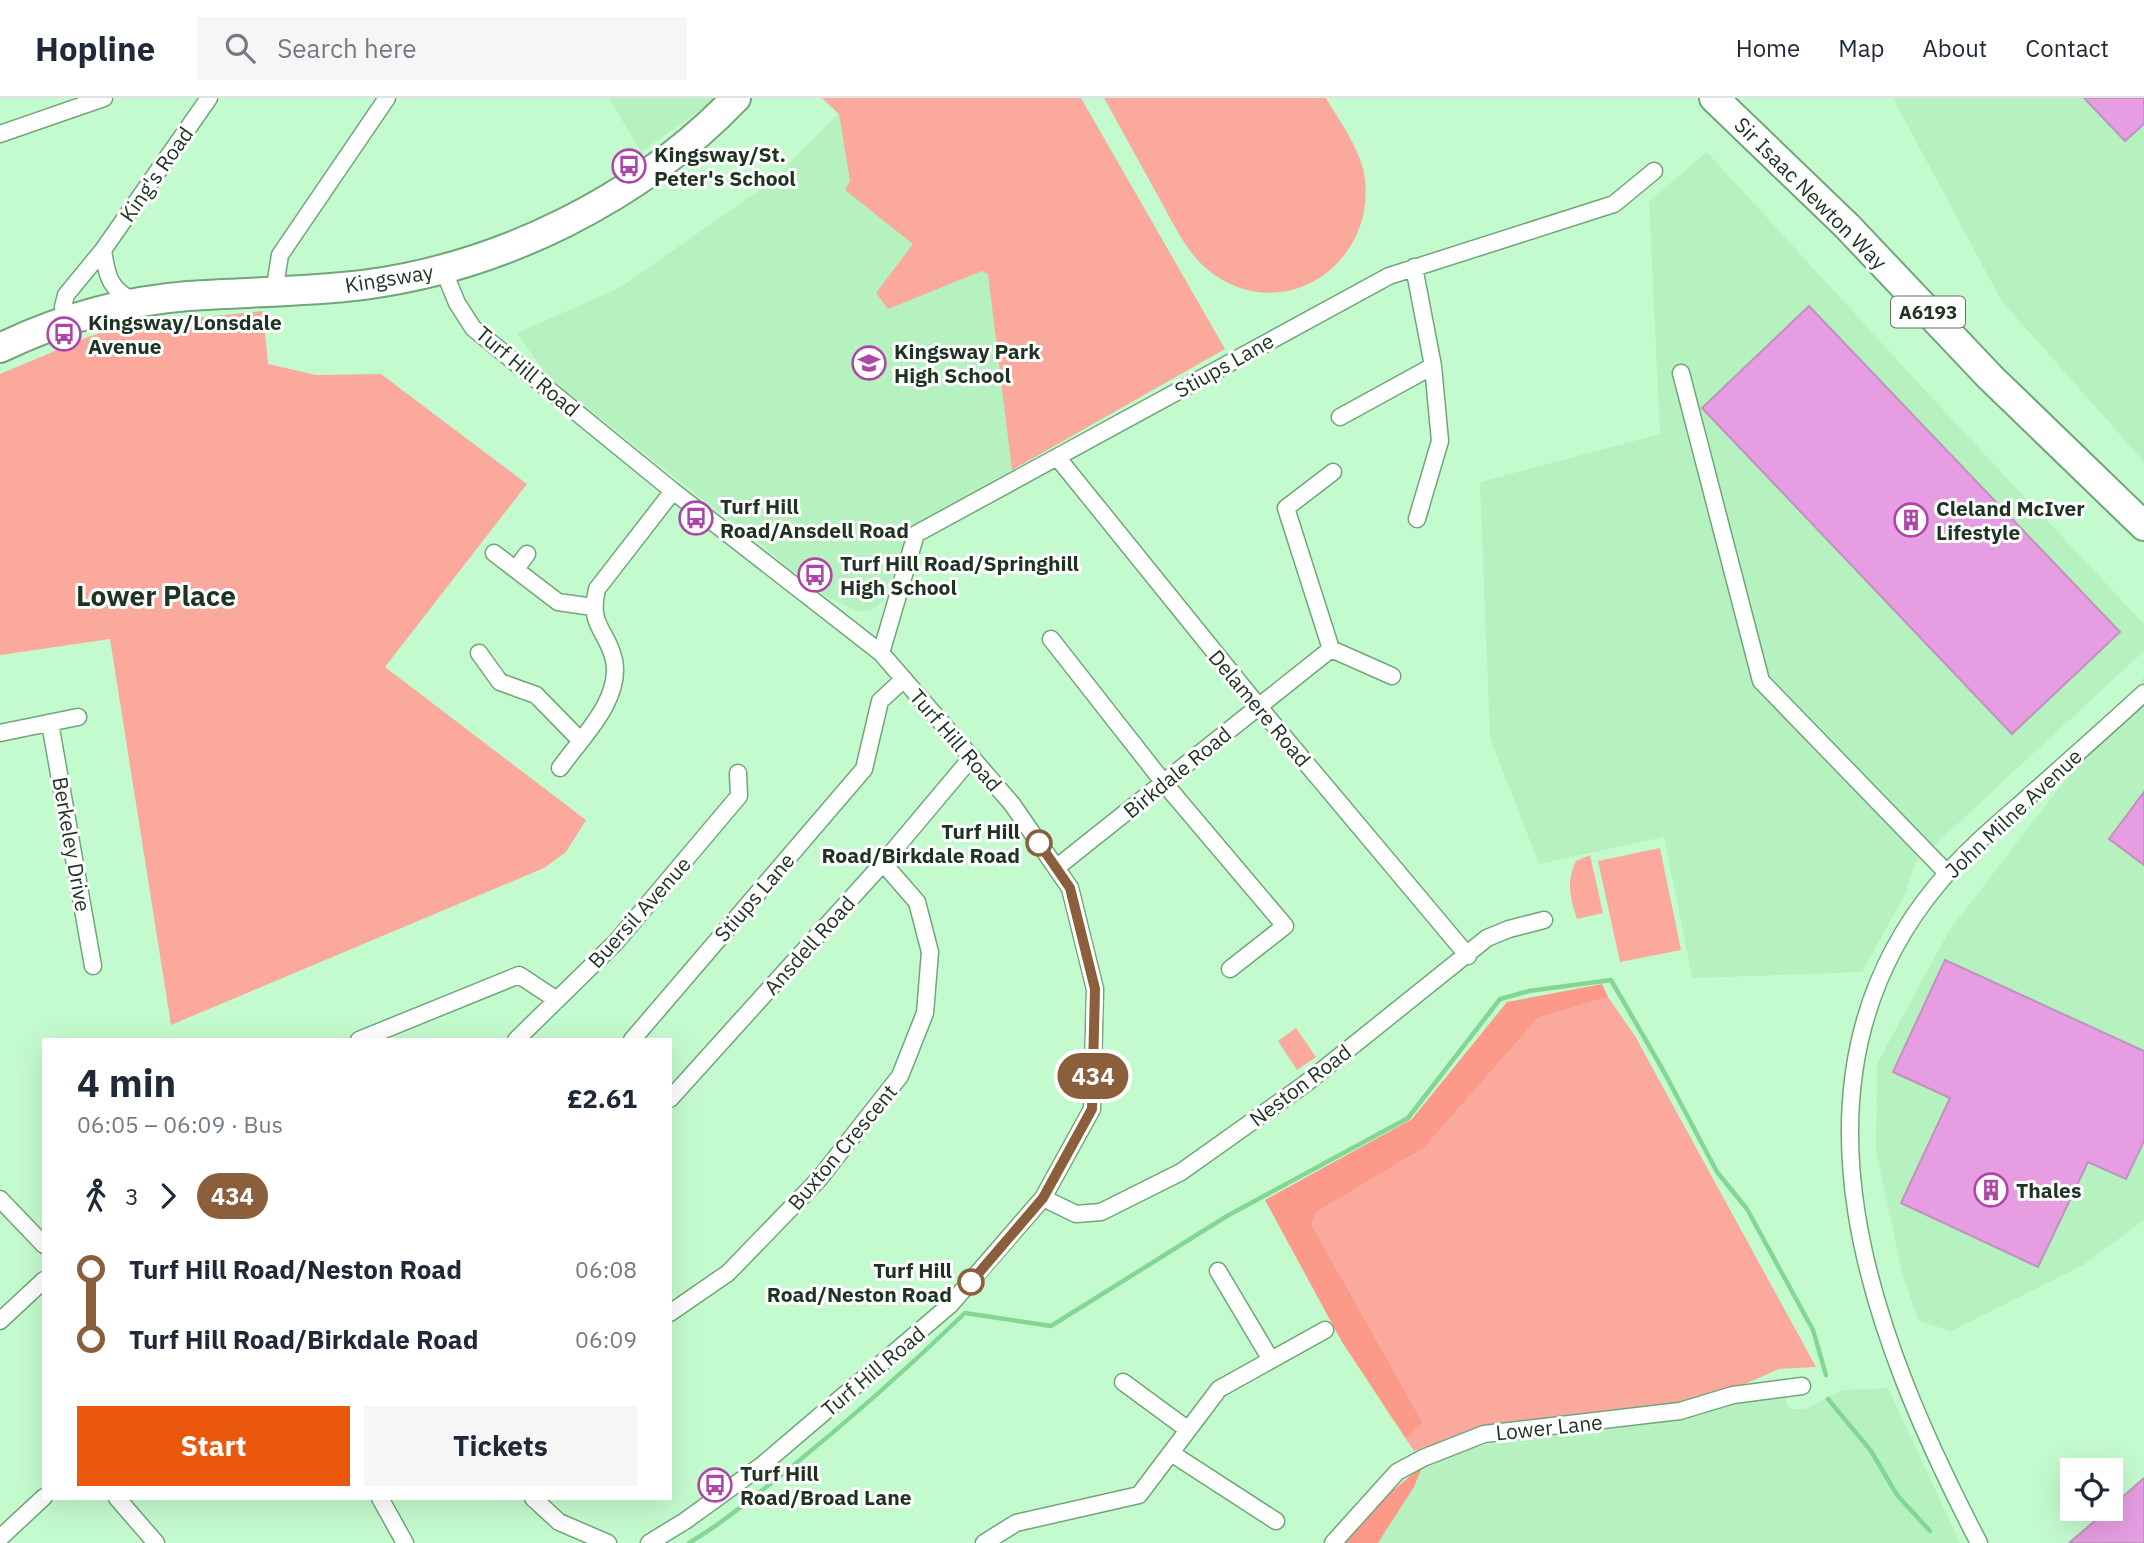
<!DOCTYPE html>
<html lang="en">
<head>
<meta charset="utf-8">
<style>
  body { margin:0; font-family:"IBM Plex Sans",sans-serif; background:#f6f6f7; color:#1f2937; height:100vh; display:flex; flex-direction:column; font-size:26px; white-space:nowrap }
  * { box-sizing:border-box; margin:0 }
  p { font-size:23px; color:#747a83 }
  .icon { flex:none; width:38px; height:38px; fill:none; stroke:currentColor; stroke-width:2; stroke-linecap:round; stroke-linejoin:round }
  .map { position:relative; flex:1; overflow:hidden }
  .sheet { position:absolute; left:42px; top:940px; width:630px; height:462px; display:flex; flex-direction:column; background:#fff; border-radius:0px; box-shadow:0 7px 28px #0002 }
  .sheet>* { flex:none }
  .badge { padding:0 14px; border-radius:23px; font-size:24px; line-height:46px }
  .fabs { position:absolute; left:2060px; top:1360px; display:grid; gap:14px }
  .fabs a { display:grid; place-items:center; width:63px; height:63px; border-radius:0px; background:#fff; box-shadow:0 7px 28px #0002; font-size:35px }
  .map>.badge { position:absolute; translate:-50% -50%; box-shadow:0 0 0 4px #fff }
  .legs { display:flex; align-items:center; gap:10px; height:77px; padding:0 35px; font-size:23px }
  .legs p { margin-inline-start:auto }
  .overview { display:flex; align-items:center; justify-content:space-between; height:119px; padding:0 35px }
  h1 { font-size:38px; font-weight:700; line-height:52px }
  .button { display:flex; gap:14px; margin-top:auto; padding:14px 35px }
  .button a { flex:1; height:80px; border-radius:0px; background:#ea580c; color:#fff; font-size:28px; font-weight:700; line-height:80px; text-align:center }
  .button a+a { background:#f6f6f7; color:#1f2937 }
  ul { padding:0 35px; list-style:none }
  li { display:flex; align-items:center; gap:24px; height:70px; font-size:26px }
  li i { display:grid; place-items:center; width:10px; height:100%; margin:0 9px; background:currentColor }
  li i::after { content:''; width:18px; height:18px; margin:-9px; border:5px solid; border-radius:50%; background:#fff }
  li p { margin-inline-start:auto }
  li:first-child i { background:linear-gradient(#0000 50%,currentColor 0) }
  li:last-child i { background:linear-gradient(currentColor 50%,#0000 0) }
  header { display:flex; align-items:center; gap:42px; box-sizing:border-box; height:98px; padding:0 35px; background:#fff; border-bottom:2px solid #e0e1e3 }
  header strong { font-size:33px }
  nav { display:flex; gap:38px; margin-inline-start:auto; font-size:24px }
  .search { width:490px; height:63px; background:#f6f6f7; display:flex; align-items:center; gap:18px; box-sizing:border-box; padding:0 24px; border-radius:0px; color:#747a83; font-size:26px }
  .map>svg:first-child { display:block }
</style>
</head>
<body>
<header>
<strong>Hopline</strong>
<div class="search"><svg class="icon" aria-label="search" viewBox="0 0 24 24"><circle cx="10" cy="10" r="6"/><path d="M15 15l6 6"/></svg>Search here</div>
<nav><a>Home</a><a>Map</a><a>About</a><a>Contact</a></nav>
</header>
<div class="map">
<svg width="2144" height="1445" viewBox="0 0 2144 1445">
  <rect width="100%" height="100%" fill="#c4fbce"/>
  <path fill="#b5f2bf" d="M609,0H717L641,54Z
    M822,0H1081L1225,251L909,430L884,502L874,511L858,514L824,497L548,279L517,235L619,190L771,84L838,16Z
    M1893,0H2144V364L2001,202Z
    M1707,54L1931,299L2144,526V553L1915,765L1905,797L1862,874L1692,880L1664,739L1539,766L1490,640L1480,384L1660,336L1649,103Z
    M2144,579V1122L2083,1167L1951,1233L1919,1223L1903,1179L1876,1052L1877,966L1949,833Z
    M1888,1290L1960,1445H1378L1414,1389L1423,1367L1480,1348L1673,1319L1784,1295L1789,1311H1805L1842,1292Z"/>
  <path fill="#faa99c" d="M822,0H1081L1225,251L1012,372L988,176L982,173L888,211L876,195L913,146L845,92L850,83L839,16Z
    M1104,0H1326C1340,24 1362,53 1365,81C1375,169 1280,230 1208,172C1185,153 1173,124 1158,98C1140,65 1122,33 1104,0Z
    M263,213L268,266L316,277L381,276L527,386L385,569L586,722L566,754L544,770L171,927L110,541L0,557V276L88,239L125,227Z
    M1660,750L1681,852L1620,864L1598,763Z
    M1590,757L1603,815L1577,821C1570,799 1566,785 1576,763Z
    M1608,899L1635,938L1816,1269L1779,1271L1729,1293L1689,1305L1485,1328L1414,1353L1406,1341L1423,1325L1312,1127L1315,1115L1424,1050L1538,920Z
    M1296,930L1316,959L1297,972L1278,943Z"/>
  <path fill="#fc9989" d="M1602,886L1608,899L1538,920L1424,1050L1315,1115L1312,1127L1423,1325L1406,1341L1342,1244L1265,1102L1412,1021L1507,904Z
    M1423,1367L1414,1389L1378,1445H1342L1383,1401Z"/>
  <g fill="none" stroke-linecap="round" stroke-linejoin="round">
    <path stroke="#84d695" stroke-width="4.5" d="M1828,1301L1871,1353L1897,1397L1930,1433
      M689,1445C723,1425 753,1399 784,1375C847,1324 907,1271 965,1215L1051,1228L1227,1118L1408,1020L1500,901L1529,893L1611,882L1663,972L1717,1074L1747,1111L1813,1232L1826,1277"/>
  </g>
  <path fill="#e69de1" stroke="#c292be" stroke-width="2" d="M2084,0H2144V26L2125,43Z
    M1809,208L2120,534L2012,636L1702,310Z
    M2144,694V767L2109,741Z
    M1945,862L2144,953V1043L2126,1081L2088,1064L2038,1169L1901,1105L1950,1000L1893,974Z
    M2144,1380V1445H2069L2110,1410Z"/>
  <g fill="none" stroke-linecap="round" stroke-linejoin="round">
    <defs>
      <path id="minor" d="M0,36L104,0
        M103,152C107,180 110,192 137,205
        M1414,169L1433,268L1440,343L1417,421
        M443,171L457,205L473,230L673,393L881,555L1012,706L1070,790L1095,891L1092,1011L1043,1100L950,1207L761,1368L685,1423L649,1445
        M274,194L280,157L387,0
        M65,223L63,209L66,197L103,152L209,0
        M1681,275L1761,583L1947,775
        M1340,319L1433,268
        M1057,359L1259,609L1468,858
        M1333,374L1286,410L1331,551L1392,578
        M494,455L558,504L593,509
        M516,471L527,456
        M1051,541L1164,685L1285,828L1230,871
        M479,555L500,584L536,597L580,642
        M881,555L916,436L1389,178L1614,106L1654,73
        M50,625L93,868
        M0,635L78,619
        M560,670C581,640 622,602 614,562C607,531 588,529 597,491L673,393
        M1056,770L1331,551
        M359,942L519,877L557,902
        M516,942L616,844L739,698L738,675
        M632,942L864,671L880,603L904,581
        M670,1001L883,765L972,659
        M1043,1100L1076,1116L1101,1114L1181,1074L1305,986L1487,840L1509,831L1544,822
        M0,1101L44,1147
        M1218,1173L1271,1262
        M670,1215L728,1175L819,1081L900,978L925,915L930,854L917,804L883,765
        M0,1223L44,1182
        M1123,1284L1187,1331
        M1171,1355L1276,1423
        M117,1400L156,1445
        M380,1400L405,1445
        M533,1400L559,1424L608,1445
        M0,1440L44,1399
        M984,1445L1016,1425L1139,1397L1219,1291L1325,1232
        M1333,1445L1397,1374L1423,1360L1484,1336L1680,1313L1733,1297L1802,1288
        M1979,1445C1874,1243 1771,986 1938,786C1964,754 1995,728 2026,701C2065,666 2105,631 2144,595"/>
      <path id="trunk" d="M1714,0L1847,128L1990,279L2144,428
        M0,250C58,222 123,203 188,198C246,194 305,194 363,187C501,169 639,101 736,0"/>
    </defs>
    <use href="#minor" stroke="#71a57a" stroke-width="19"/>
    <use href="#trunk" stroke="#71a57a" stroke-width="32"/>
    <use href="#minor" stroke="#fff" stroke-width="16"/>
    <use href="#trunk" stroke="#fff" stroke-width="28"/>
  </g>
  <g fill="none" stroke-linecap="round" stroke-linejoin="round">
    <defs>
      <path id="line-1" d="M971,1184L1043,1100L1092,1011L1095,891L1070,790L1039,745"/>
    </defs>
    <use href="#line-1" stroke="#fff" stroke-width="16"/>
    <use href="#line-1" stroke="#8b5e3c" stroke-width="10"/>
  </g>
  <defs>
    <symbol id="bus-ring" viewBox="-11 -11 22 22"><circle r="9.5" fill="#fff" stroke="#ae46a9" stroke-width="1.5"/><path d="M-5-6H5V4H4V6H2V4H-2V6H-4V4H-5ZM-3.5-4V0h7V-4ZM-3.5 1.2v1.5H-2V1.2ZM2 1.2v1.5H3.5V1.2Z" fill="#ae46a9"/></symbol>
    <symbol id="school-ring" viewBox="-11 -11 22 22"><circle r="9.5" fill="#fff" stroke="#ae46a9" stroke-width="1.5"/><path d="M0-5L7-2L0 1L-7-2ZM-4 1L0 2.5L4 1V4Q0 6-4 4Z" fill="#ae46a9"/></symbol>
    <symbol id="building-ring" viewBox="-11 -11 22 22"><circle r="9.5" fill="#fff" stroke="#ae46a9" stroke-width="1.5"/><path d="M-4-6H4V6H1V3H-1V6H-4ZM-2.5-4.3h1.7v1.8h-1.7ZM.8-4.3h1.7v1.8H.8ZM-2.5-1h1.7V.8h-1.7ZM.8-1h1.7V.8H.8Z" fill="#ae46a9"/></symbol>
  </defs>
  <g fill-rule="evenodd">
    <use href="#bus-ring" x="610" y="49" width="38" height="38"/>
    <use href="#bus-ring" x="45" y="217" width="38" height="38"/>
    <use href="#school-ring" x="850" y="246" width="38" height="38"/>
    <use href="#bus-ring" x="677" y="401" width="38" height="38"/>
    <use href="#building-ring" x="1892" y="403" width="38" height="38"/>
    <use href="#bus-ring" x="796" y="458" width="38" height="38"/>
    <use href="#building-ring" x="1972" y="1073" width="38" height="38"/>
    <use href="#bus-ring" x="696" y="1368" width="38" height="38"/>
  </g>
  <g fill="#fff" stroke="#8b5e3c" stroke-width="3.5">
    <circle cx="1039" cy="745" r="12"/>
    <circle cx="971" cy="1184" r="12"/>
  </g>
  <g text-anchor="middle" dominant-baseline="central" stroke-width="6" stroke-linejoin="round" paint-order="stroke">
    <rect fill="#fff" stroke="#627064" stroke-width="2" x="1891" y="198.5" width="74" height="31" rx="5"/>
    <g font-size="19" font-weight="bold" fill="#1e3322">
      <text x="1928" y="214">A6193</text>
    </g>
    <g font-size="21" font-weight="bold" fill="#1e3322" stroke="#fff" text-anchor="start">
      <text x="654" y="56">Kingsway/St.<tspan x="654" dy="24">Peter's School</tspan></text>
      <text x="88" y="224">Kingsway/Lonsdale<tspan x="88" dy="24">Avenue</tspan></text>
      <text x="894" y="253">Kingsway Park<tspan x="894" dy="24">High School</tspan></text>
      <text x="720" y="408">Turf Hill<tspan x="720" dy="24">Road/Ansdell Road</tspan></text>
      <text x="1936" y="410">Cleland McIver<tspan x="1936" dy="24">Lifestyle</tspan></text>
      <text x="840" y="465">Turf Hill Road/Springhill<tspan x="840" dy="24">High School</tspan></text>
      <text x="2016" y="1092">Thales</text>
      <text x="740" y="1375">Turf Hill<tspan x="740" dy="24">Road/Broad Lane</tspan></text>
    </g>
    <g font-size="21" fill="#1e3322" stroke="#fff">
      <text transform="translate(156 76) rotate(-55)">King's Road</text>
      <text transform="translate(1811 95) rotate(45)">Sir Isaac Newton Way</text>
      <text transform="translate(389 180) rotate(-9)">Kingsway</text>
      <text transform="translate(1224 267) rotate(-29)">Stiups Lane</text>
      <text transform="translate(528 273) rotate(40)">Turf Hill Road</text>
      <text transform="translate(1260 610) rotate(50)">Delamere Road</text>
      <text transform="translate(956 642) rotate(49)">Turf Hill Road</text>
      <text transform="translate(1177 674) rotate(-39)">Birkdale Road</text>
      <text transform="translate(2013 715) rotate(-43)">John Milne Avenue</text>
      <text transform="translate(72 746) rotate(80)">Berkeley Drive</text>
      <text transform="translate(754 799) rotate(-49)">Stiups Lane</text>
      <text transform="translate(639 814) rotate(-48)">Buersil Avenue</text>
      <text transform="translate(809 847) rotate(-48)">Ansdell Road</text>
      <text transform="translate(1300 987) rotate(-37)">Neston Road</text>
      <text transform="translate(842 1049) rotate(-50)">Buxton Crescent</text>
      <text transform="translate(873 1273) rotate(-40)">Turf Hill Road</text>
      <text transform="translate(1549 1329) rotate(-6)">Lower Lane</text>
    </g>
    <g font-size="21" font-weight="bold" fill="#1e3322" stroke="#fff" text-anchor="end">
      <text x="1020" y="733">Turf Hill<tspan x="1020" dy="24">Road/Birkdale Road</tspan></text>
      <text x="952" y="1172">Turf Hill<tspan x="952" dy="24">Road/Neston Road</tspan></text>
    </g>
    <g font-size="28" font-weight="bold" fill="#1e3322" stroke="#fff">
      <text x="156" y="497">Lower Place</text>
    </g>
  </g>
</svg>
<div class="fabs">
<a><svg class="icon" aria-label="locate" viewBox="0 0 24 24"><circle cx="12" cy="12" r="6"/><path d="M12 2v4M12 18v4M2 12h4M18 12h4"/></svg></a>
</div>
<b class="badge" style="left:1093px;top:978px;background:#8b5e3c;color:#fff">434</b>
<section class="sheet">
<div class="overview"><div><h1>4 min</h1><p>06:05 – 06:09 · Bus</p></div><b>£2.61</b></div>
<div class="legs"><svg class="icon" aria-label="walk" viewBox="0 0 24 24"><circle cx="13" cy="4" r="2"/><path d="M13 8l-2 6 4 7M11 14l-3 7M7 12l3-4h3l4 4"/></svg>3<svg class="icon" aria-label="forward" viewBox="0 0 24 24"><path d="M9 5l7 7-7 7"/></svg><b class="badge" style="background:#8b5e3c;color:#fff">434</b></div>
<ul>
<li><i style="color:#8b5e3c"></i><b>Turf Hill Road/Neston Road</b><p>06:08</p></li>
<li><i style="color:#8b5e3c"></i><b>Turf Hill Road/Birkdale Road</b><p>06:09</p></li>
</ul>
<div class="button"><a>Start</a><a>Tickets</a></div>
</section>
</div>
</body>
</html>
